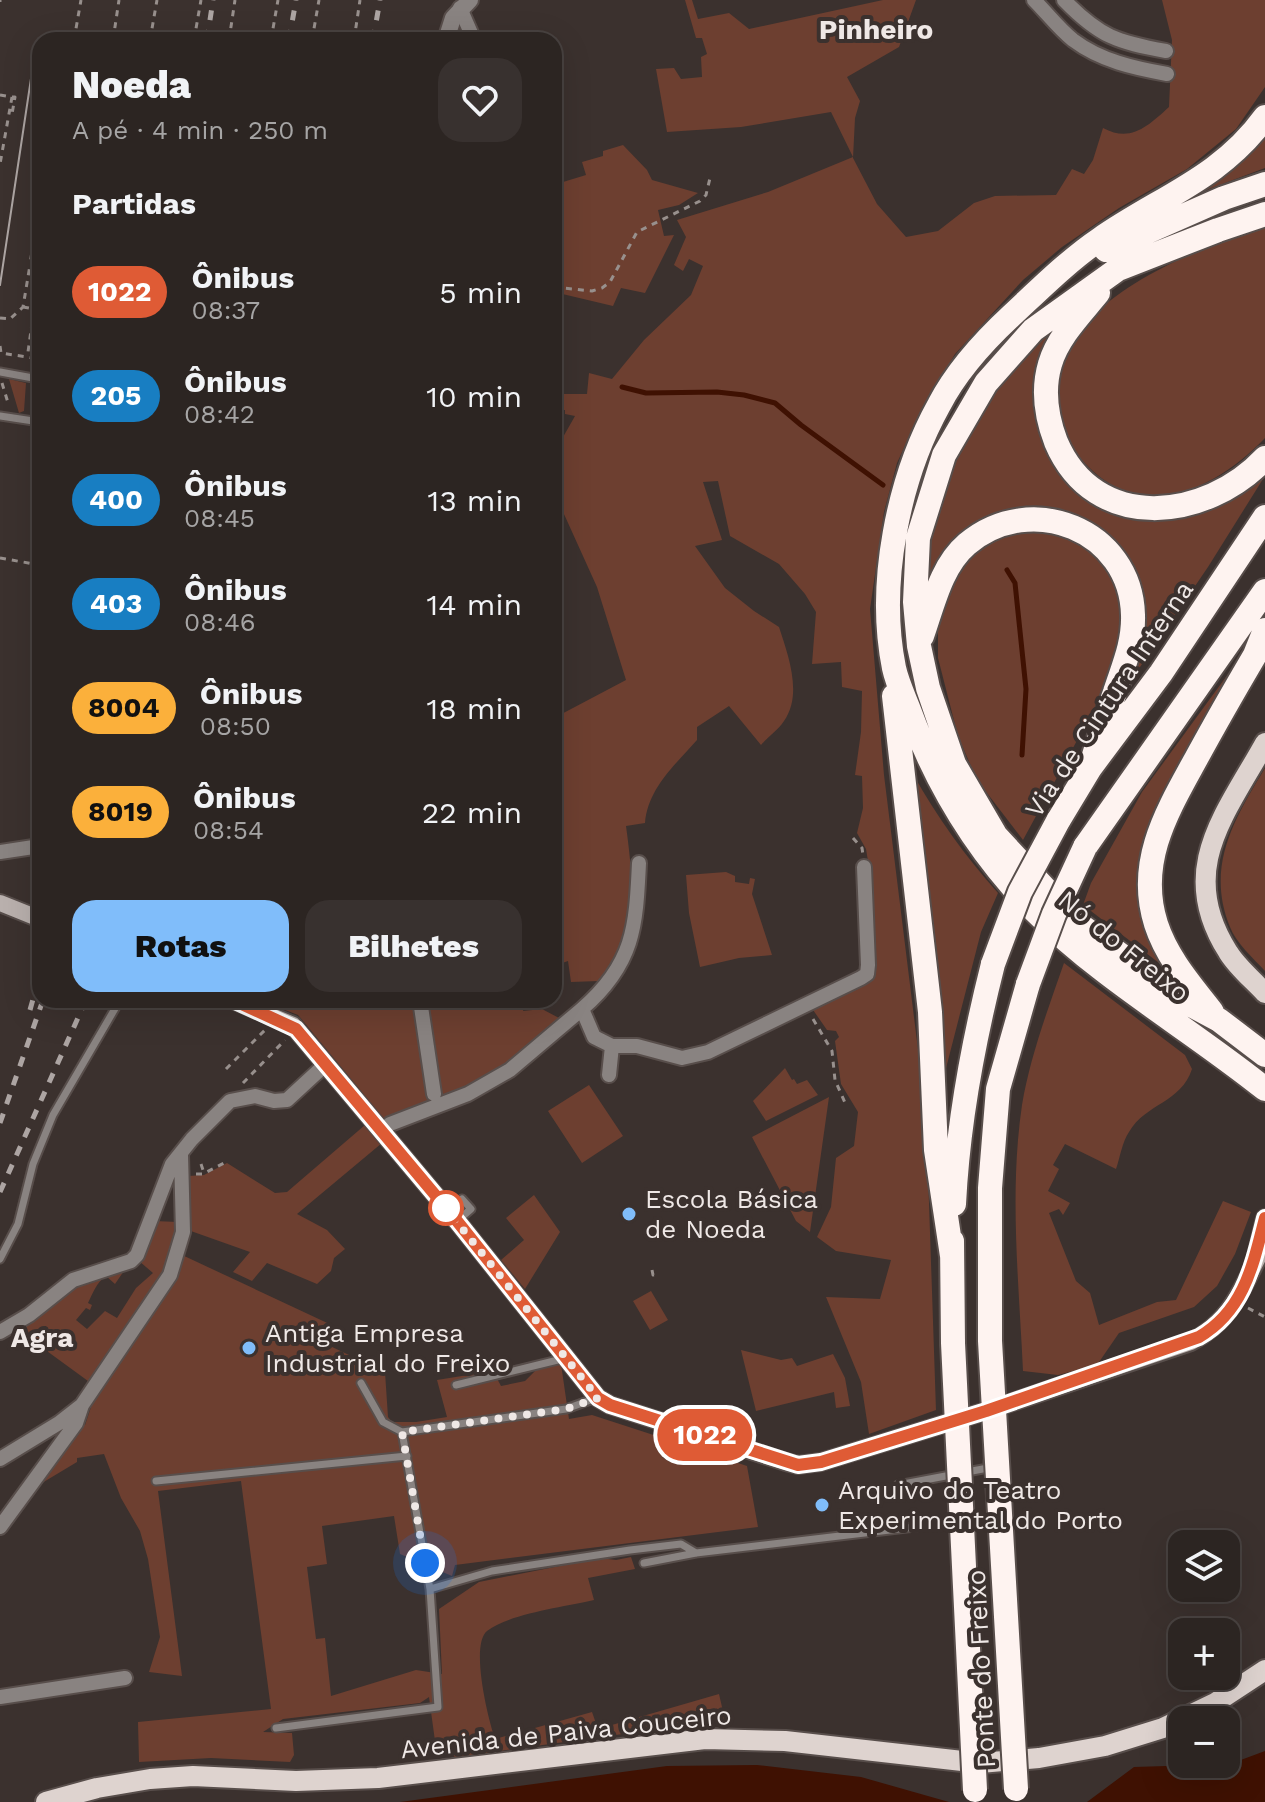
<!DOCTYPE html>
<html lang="pt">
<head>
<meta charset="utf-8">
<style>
  body { margin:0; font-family:"Work Sans",sans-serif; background:#38312f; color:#f1f3f6; height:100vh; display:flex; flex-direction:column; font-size:30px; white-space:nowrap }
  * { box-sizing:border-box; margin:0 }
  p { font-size:26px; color:#a6a5a5 }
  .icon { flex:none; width:44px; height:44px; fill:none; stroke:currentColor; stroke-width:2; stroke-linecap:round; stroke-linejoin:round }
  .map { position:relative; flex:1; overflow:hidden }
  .side { position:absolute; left:32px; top:32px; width:530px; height:976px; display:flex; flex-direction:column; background:#2c2522; border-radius:24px; box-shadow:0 8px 32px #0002,0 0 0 2px #484240 }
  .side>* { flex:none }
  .badge { padding:0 16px; border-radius:26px; font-size:28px; line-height:52px }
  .tools { position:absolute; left:1168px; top:1530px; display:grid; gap:16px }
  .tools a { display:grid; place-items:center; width:72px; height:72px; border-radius:16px; background:#2c2522; box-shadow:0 8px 32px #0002,0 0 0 2px #484240; font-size:40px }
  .you { position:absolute; width:40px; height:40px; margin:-20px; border:6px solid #fff; border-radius:50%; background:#1a73e8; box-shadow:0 0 0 12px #1a73e833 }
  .map>.badge { position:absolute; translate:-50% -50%; box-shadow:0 0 0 4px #fff }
  h2 { padding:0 40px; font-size:30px; line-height:72px }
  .round { display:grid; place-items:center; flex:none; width:84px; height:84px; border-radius:24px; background:#38312f }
  .headline { display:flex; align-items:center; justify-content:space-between; height:136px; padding:0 40px }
  h1 { font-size:38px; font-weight:800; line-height:60px }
  .button { display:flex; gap:16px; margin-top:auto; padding:16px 40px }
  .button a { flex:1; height:92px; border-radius:24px; background:#80bdfa; color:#111; font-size:32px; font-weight:800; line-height:92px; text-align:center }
  .button a+a { background:#38312f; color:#f1f3f6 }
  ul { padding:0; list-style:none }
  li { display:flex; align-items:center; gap:24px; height:104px; padding:0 40px }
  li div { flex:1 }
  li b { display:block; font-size:30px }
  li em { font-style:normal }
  li .badge { min-width:88px; font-weight:700; text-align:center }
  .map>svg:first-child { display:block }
</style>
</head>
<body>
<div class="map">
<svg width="1265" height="1802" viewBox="0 0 1265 1802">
  <rect width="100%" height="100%" fill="#3b312e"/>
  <path fill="#6d3f30" d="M685,0H692L698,19L729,13L749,29L883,0H916L899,47L847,77L860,101L855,118L853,158L877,204L906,237L938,231L974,203L995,196L1056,195L1072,169L1084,174L1093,160L1103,128C1131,143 1148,126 1169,107L1172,40L1162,0H1265V87L1236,129L1187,169L1119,208L1062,247L1023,280L955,354L918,417L897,463L884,512L870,609L884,775L926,1114L936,1410L869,1434L861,1382L826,1297L880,1299L891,1260L836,1251L817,1237L831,1207L836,1158L854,1146L858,1112L841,1084L835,1041L839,1037L836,1031L827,1030L811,1007L869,978L873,950L868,861L866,849L857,833L863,808L862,776L855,775L861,732L862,691L842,687L841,662L812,664L816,612L805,594L779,564L730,536L718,481L703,482L722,540L695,546L725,588L754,611L779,627C788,655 803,694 784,721C778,730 768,737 761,745L729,706L697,727V740C675,765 648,788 645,823L626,826C630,855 637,911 627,939C621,955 611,968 599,981L571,982L568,961L554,966V718L626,680L597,587L554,492V453L575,416L565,414V410H554V394H587L589,373L612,379L644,340L691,295L703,266L689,259L683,271L674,265L686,237L677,220L768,192L853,157L831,112L741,127L667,132L656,69L674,68L681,79L702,77L701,57L707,54L702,38H696Z
    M1265,124V168L1209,189L1143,221Z
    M623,145L647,170L652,180L698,193L679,205L658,210L664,236L674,235L645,293L621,288L613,306L554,292V169L559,167L563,182L586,175L582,162L603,156V151Z
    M1265,227V438C1235,469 1195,497 1149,496C1100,494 1055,440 1053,393C1052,383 1064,351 1069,341C1073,335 1080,329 1085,323C1133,274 1201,248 1265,227Z
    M1055,328L1035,375L1034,399L1038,423L1132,513L1265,463L1263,479L1208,567L1123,692L1124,562L1021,510L926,583L928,552L945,480L972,422L1015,359Z
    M9,379L26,383L24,411L19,413Z
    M1043,528C1055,533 1072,536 1083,543C1109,560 1128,600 1123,630C1118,654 1109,678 1099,700L1023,840L977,780L958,736L938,658V622L961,561L996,534Z
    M1239,659V667L1156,812L1163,966L1083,905L1091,883L1142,792Z
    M1265,768V971C1253,958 1236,943 1230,927C1205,866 1235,818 1265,768Z
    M913,774C937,817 965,856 998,893L981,932L943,1080Z
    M726,872L735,876V882L749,884L750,878L755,879L752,894L772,955L739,958L700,967L689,913L686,875Z
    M1064,963L1185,1055L1192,1069C1181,1103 1146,1103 1129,1132C1122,1142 1120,1158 1116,1169L1065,1144L1053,1165L1059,1169L1048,1191L1070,1203L1063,1215L1059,1209L1049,1213L1076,1281L1090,1293L1099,1325L1157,1302L1176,1300L1223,1201L1251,1212L1235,1254L1217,1286L1194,1307L1119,1333L1097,1365L1058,1375L1023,1371C1019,1283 1009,1193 1022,1105C1030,1057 1048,1009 1064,963Z
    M259,1000H415L430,1103L385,1120L298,1015Z
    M424,1000H526L523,1011L542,1009L559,1018L507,1068L444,1098L438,1092Z
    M785,1068L792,1080L794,1079L797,1084L807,1080L818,1095L766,1121L753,1101Z
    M589,1085L623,1136L582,1163L548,1111Z
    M829,1097L810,1232L796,1221L752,1137Z
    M365,1125L382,1143L297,1214L327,1230L345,1249L334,1258L331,1271L317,1284L267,1263L252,1281L233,1272L250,1252L188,1230V1176L204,1175L227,1163L275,1193L287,1192Z
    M534,1195L560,1232L525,1289L501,1260L524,1240L506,1218Z
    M154,1221L178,1222L170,1262L87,1392L83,1388L88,1381L40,1346L11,1330L76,1282L128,1265L115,1284L106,1276C96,1283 93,1293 88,1303L92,1305L90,1310L86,1308L76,1320L87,1329L105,1311L117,1318L136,1288L153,1273L139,1261Z
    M180,1254L338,1328L330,1346L385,1372L388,1417L392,1422H416L447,1417L437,1380L493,1371L501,1386L525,1381L537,1369L561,1364L569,1419L592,1415L672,1441L662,1457L670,1462L684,1445L747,1466L758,1527L455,1565L452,1576L400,1554L394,1516L322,1526L327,1564L307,1567L316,1639L325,1638L331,1696L416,1670L442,1674L439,1609L479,1582L600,1558L616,1560L631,1557L635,1569L588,1578L594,1600C565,1607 511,1613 487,1631C470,1645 488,1719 495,1739L592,1712L598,1729L719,1694L725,1720L455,1757L446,1750L445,1741H435L429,1697L420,1703L283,1719L263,1732L292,1733L294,1755L290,1762L211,1758L139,1762L138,1722L271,1709L241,1481L158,1491L182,1676L149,1672L160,1637L148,1559L140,1531L121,1498L104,1454L77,1458V1462L37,1486L80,1425H85L92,1404L174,1277Z
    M651,1291L668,1320L650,1330L633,1301Z
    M741,1350L781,1360L792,1358L797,1366L833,1354L845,1378L850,1406L836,1408L834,1392L756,1411Z"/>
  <path fill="#3f1102" d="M1265,1751V1802H1087L1134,1767L1230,1764Z
    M757,1765L861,1777L949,1802H400L667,1766Z"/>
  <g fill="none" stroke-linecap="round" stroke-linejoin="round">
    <path stroke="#3f1102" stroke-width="5" d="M622,387L646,393L717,392L744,395L775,403L801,425L883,485
      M1007,570L1015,583L1026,689L1022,755"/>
    <defs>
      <path id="service" d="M0,372L33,378
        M0,416L40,422
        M457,1221L471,1209L462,1199
        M0,1259L18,1224L33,1164L53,1115L120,1000
        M361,1383L383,1422L402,1432
        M456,1385L566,1358
        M156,1481L407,1456
        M898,1485L988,1468V1461
        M644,1563L696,1553L991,1518V1515
        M430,1589L402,1432L566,1409L596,1398
        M276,1728L438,1707L430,1589L492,1571L630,1550L681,1544L696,1553"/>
      <path id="minor" d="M1034,0C1047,13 1059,29 1073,40C1101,61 1134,68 1167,74
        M1064,0C1100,37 1117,42 1166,51
        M460,8L474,40
        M0,852L40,846
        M420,1000L434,1094
        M582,1009C634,964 636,927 639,863
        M609,1075L612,1046
        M381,1131L390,1124L468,1094L510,1070L582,1009L594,1037L612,1046H637L682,1058L708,1052L861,978L867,974L868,965L864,867
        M0,1332L29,1315L73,1280L131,1261L137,1255L172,1164L192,1139L230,1101L255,1096L274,1101L287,1100L326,1064
        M0,1459L59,1423L82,1405L170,1275L183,1232L181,1155
        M0,1527L76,1423L82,1405
        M0,1697L125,1678"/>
      <path id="tertiary" d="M446,40L453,18L470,0"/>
      <path id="secondary" d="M0,903L40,919
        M233,1000L293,1025L296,1029L457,1221L598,1398L610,1405L786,1462L798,1465L821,1462L986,1411L1191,1342C1235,1319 1242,1285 1265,1245
        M1256,1256L1265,1218"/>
      <path id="primary" d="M1265,743C1225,815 1176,870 1228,952C1237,967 1253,980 1265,993
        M46,1802L97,1788L150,1779L193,1776L296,1781L378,1778L705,1739L785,1741L980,1763L1039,1758L1105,1746L1163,1728L1215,1703L1265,1670"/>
      <path id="motorway" d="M1265,117C1220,179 1160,197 1100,239C1069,260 1040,289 1012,315C985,340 956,372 939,405C898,479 877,584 894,668C897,682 904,697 909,710C937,786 978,853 1035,911C1104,980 1189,1028 1265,1089
        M1265,214L1218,230L1118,269L1033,330L986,383L944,455L918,538L915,602L919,646L928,688L954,764L996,836L1076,922L1180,999L1219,1020L1265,1055
        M1106,250L1224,198L1265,184
        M1098,293C1080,315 1058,337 1050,364C1042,391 1046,416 1056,442C1095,534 1206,521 1265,458
        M922,636C933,605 941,566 967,544C1031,490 1131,530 1133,615C1134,643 1123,667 1115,692C1106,717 1098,742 1090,768
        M894,696L930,1012L936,1150L952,1256
        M1058,821L1090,768L1161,673L1265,517
        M1085,847L1265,591
        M1212,1012C1191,985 1167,958 1156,924C1136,861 1168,810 1197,757C1216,722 1235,689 1255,655L1265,630
        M954,1204C958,1123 973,1043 993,964
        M952,1241L953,1343
        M990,1341V1188L998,1089L1028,984"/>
    </defs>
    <use href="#service" stroke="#584e4b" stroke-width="11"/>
    <use href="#minor" stroke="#584e4b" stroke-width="18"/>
    <use href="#tertiary" stroke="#584e4b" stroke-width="20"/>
    <use href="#secondary" stroke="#584e4b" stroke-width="20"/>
    <use href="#primary" stroke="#584e4b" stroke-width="24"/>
    <use href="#motorway" stroke="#584e4b" stroke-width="28"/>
    <path stroke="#98908d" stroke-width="3" stroke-dasharray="6 6" stroke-linecap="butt" d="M0,2V0
      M74,40L81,0
      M113,40L119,0
      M150,40L157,0
      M194,40L201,0
      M229,40L235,0
      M271,40L278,0
      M312,40L319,0
      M354,40L360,0
      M0,95L12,97L0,164
      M12,97H15L12,114
      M40,194L30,265L40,266
      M554,287L592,291L602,288L610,282L637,232L700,201L706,195L710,178
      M23,307L34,309L28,352
      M0,318L10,319L23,307L30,265
      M0,346L1,353L40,359
      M2,383L9,406
      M0,558L40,565
      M853,838L862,848L863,855
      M813,1019L832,1051L835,1080L846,1105
      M226,1069L266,1029
      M243,1083L285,1040
      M201,1164L204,1173
      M196,1174H203L224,1163
      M652,1270L653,1275L656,1274
      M1248,1308L1265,1317"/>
    <use href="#service" stroke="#898381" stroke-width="7"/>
    <use href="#minor" stroke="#898381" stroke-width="14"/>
    <use href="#tertiary" stroke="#898381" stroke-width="16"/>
    <use href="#secondary" stroke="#b9b0ad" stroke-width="16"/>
    <use href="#primary" stroke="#ded3cf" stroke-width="20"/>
    <use href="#motorway" stroke="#fef3f0" stroke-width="24"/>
    <path stroke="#ada5a3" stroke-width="2" d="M0,285L35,52"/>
    <path stroke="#ada5a3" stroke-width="5" stroke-dasharray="10 10" stroke-linecap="butt" d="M207,40L213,0
      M289,40L296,0
      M373,40L380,0
      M30,1010L40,974
      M0,1123L43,1000
      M0,1192L86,1000"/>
    <defs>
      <path id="motorway-bridge" d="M993,964L1020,892L1058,821
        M1028,984L1054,914L1085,847
        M990,1341L1016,1789
        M953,1343L975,1790"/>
    </defs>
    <use href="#motorway-bridge" stroke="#584e4b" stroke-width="28" stroke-linecap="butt"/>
    <use href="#motorway-bridge" stroke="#fef3f0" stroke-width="24"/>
  </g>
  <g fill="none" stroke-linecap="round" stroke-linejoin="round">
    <defs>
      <path id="line" d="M233,1000L296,1029L457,1221L598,1398L610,1405L798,1465L821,1462L986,1411L1199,1337C1244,1311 1253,1265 1265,1218"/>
    </defs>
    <use href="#line" stroke="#fff" stroke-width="18"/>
    <use href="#line" stroke="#df5b35" stroke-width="12"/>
    <path stroke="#efe8e6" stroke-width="8" stroke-dasharray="0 14.4" d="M425,1563L402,1432L566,1409L598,1398L441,1202L446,1208"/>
  </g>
  <circle fill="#fff" stroke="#df5b35" stroke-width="4" cx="446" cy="1208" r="16"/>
  <g fill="#80bdfa" stroke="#3b312e" stroke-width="3">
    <circle cx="629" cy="1214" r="8"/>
    <circle cx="249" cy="1348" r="8"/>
    <circle cx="822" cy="1505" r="8"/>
  </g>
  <g text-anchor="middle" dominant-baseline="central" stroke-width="8" stroke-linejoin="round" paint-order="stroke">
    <g font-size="26" fill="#efe8e6" stroke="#3b312e">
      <text transform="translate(1109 699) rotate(-56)">Via de Cintura Interna</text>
      <text transform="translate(1124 946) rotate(39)">Nó do Freixo</text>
      <text transform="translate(981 1669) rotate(-93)">Ponte do Freixo</text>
      <text transform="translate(566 1732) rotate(-6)">Avenida de Paiva Couceiro</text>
    </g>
    <g font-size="26" fill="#efe8e6" stroke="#3b312e" text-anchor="start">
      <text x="645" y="1199">Escola Básica<tspan x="645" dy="30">de Noeda</tspan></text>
      <text x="265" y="1333">Antiga Empresa<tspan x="265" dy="30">Industrial do Freixo</tspan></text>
      <text x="838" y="1490">Arquivo do Teatro<tspan x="838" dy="30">Experimental do Porto</tspan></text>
    </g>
    <g font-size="28" font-weight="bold" fill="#efe8e6" stroke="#3b312e">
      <text x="876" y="29">Pinheiro</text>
      <text x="42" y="1337">Agra</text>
    </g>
  </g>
</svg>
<div class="tools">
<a><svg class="icon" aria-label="layers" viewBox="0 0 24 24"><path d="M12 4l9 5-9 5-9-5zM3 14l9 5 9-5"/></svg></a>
<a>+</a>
<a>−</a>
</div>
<div class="you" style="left:425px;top:1563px"></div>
<b class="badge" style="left:705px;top:1435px;background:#df5b35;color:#fff">1022</b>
<section class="side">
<div class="headline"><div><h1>Noeda</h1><p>A pé · 4 min · 250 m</p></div><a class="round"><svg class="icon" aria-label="heart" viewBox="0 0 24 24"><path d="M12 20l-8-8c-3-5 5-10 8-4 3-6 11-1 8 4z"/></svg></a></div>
<h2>Partidas</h2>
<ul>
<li><span class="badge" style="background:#df5b35;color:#fff">1022</span><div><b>Ônibus</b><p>08:37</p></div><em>5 min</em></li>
<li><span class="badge" style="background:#187ec2;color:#fff">205</span><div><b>Ônibus</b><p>08:42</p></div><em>10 min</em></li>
<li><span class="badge" style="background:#187ec2;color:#fff">400</span><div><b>Ônibus</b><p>08:45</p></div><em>13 min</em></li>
<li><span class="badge" style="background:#187ec2;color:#fff">403</span><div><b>Ônibus</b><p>08:46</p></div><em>14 min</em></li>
<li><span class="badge" style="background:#fbb03b;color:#111">8004</span><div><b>Ônibus</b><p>08:50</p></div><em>18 min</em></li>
<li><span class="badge" style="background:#fbb03b;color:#111">8019</span><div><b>Ônibus</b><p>08:54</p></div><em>22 min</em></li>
</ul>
<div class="button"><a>Rotas</a><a>Bilhetes</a></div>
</section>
</div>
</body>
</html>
